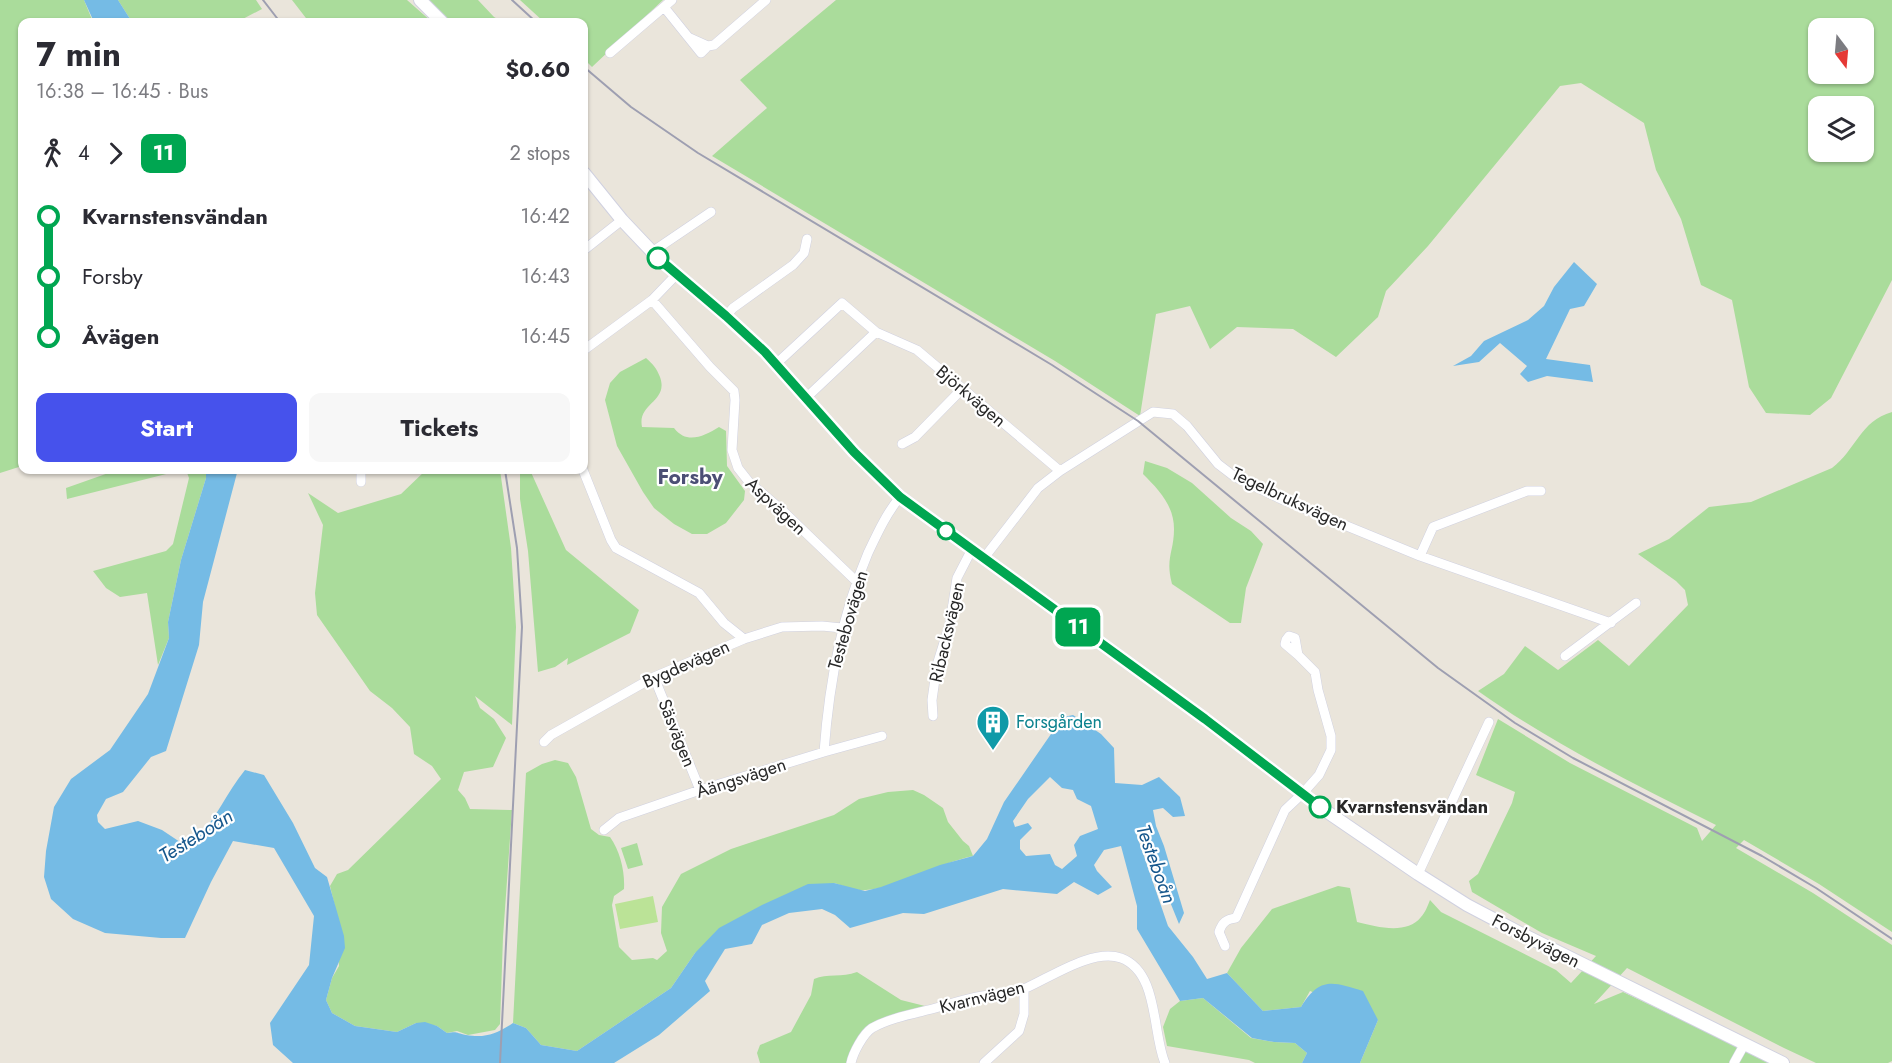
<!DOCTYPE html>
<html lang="en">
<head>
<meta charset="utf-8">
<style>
  body { margin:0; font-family:Jost,sans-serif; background:#f7f7f7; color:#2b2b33; height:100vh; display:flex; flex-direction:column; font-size:22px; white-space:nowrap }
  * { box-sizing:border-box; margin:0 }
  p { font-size:20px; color:#7c7c81 }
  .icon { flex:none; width:33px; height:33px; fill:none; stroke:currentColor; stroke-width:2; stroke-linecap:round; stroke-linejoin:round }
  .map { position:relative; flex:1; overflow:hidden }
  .panel { position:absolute; left:18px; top:18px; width:570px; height:456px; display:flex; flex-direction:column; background:#fff; border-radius:12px; box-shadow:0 2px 4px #0004 }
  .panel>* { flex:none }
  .badge { padding:0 12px; border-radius:9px; font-size:21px; line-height:39px }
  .needle { width:39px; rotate:164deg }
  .tools { position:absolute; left:1808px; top:18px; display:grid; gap:12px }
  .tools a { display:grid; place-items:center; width:66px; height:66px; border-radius:12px; background:#fff; box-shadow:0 2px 4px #0004; font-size:30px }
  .map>.badge { position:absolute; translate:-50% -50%; box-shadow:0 0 0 3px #fff }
  .legs { display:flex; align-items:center; gap:9px; height:66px; padding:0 18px; font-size:20px }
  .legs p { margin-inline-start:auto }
  .overview { display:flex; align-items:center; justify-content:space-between; height:102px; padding:0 18px }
  h1 { font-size:33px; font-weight:700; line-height:45px }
  .primary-button { display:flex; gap:12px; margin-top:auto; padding:12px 18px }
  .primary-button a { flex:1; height:69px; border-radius:12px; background:#4652ec; color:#fff; font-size:24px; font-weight:700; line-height:69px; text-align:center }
  .primary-button a+a { background:#f7f7f7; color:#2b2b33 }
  ul { padding:0 18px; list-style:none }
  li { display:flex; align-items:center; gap:21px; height:60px; font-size:22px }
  li i { display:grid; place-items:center; width:9px; height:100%; margin:0 8px; background:currentColor }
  li i::after { content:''; width:15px; height:15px; margin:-8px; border:4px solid; border-radius:50%; background:#fff }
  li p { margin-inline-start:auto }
  li:first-child i { background:linear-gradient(#0000 50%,currentColor 0) }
  li:last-child i { background:linear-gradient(currentColor 50%,#0000 0) }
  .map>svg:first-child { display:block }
</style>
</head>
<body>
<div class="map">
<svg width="1892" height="1063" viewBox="0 0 1892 1063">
  <rect width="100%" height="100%" fill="#eae5db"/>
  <path fill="#aadc9b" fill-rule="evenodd" d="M0,0H84L93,22H22V466L0,473Z
    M118,0H256L262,9L237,22H132Z
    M292,0H407L432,22H309Z
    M426,0H478L494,17L503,22H449Z
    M520,0H663L592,67L584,59V22H544Z
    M836,0H1892V280L1831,398L1810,415L1766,413L1749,387L1732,300L1701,285L1681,219L1656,170L1644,123L1581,83L1560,86L1428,246L1386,291L1378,317L1336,357L1293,329L1237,327L1210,349L1190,306L1156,314L1140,416L1055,361L712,156L767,108L740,80ZM1818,28H1863V74H1818ZM1818,106H1863V152H1818Z
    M646,358C653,364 657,369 660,377C669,402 637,403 642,427L674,428C687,445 704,436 719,427L726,431L727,466L745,491L744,500L726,523L707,534H692L674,524L654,508L643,492L617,446L605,400L610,383L620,372Z
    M1892,412V932L1819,884L1744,840L1736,848L1813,893L1892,945V1061L1888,1063H1816L1784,1048L1627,968L1594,1004L1623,992L1772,1063H1360L1378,1020L1310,991L1301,1007L1263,1011L1227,973L1241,948L1272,909L1338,886L1350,888L1357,922C1377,927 1407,935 1421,917C1425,913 1428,905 1430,900L1441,912L1556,970L1571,983L1596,956L1542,933L1472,892L1469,881L1478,874L1512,803L1515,792L1476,775L1498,719L1570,763L1697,828L1702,841L1716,825C1634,784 1553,744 1478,691L1504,674L1525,646L1558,670L1598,640L1629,666L1688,605L1685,590L1676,581L1638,554L1669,539L1709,507L1751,502L1832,468C1856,450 1860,421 1892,412Z
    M1145,461L1167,468L1192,483L1231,518L1251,531L1263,544L1246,588L1241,623H1230L1172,584C1165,558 1174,552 1174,529C1174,505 1158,489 1143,474Z
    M117,470H182L67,499L66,488Z
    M186,470H206V478L181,560L168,622L169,638L158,665L147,593L120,597L106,588L93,571L166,551L173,544L189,478Z
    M426,470H500L511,548L516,627L512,725L475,696L480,708L494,719L506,738L493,767L464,772L458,790L465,798L470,809L512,810L503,937L500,1024L495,1030L468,1035L457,1031L447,1033L437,1026L416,1023L397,1032L355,1026L332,1013L326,1000L332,978L339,966L335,907L330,886L337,874L348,870L441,779L432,766L414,754L410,727L392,708L370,691L317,615L315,593L323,525L308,493L338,513L401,494Z
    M520,470H530L566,550L639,610L630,633L567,665L568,658L555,667L538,672L528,551L520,499Z
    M555,760L568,763L576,777L591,829L599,835L610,837C620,851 625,871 624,889L614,896L612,905L619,947L632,960L653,958L657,960L667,951L661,933L662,907L681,874L731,849L834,815L859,799L888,792L913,790L924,795L943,808L948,822L963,841L969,846L973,856C938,863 900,888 866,890C856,891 844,886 834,883L695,953L671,988L577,1051L541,1045L526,1028L513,1023L526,773L542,764Z
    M637,843L643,865L628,869L621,848Z
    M857,972L901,1000L925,1006L860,1034L848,1057L847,1063H760L757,1053L760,1045L791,1032L811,995L814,979C827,973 842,978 857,972Z
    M1203,998L1251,1038L1274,1042L1295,1043L1307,1053L1302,1063H1255L1249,1060L1167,1046L1163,1027L1170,1009L1180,1001Z"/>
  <path fill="#bbe397" d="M653,896L658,922L620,929L615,904Z"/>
  <path fill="#75bbe5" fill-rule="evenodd" d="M84,0H118L132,22H94Z
    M1574,262L1597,284L1584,306L1570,309L1546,359L1590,365L1593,382L1547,376L1528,382L1520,374L1527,366L1500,343L1479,362L1453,366L1471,356L1484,341L1528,320L1544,306L1554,287Z
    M206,470H236L237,473L203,602L199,645L166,751L151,757L123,792L106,799L97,815L98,822L105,829L138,821L162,830L180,842L196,840C216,819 227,792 245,770L264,775L293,823L315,868L327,877L344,936L345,948L332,978L326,1000L332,1013L355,1026L397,1032L416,1023L425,1022L437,1026L447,1033C458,1031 456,1033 466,1035C486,1038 496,1034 513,1023L526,1028L541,1045L577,1051L671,988L695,953L719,928L762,905L808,884L834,883L865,891L881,887L940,865L973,856L987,839L1004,802L1051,734L1059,718L1073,715L1101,734L1114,748L1115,783L1142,785L1159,777L1180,797L1185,816L1173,817L1163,808L1153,810L1156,826L1164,846L1184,913L1179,924L1142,833H1136L1168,926L1193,957L1207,979L1227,973L1263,1011L1301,1007C1320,976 1333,982 1363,991L1378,1020L1360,1063H1302L1307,1053L1295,1043L1274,1042L1252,1038L1203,998L1180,1001L1137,929V906L1121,846L1104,850L1094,865L1097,871L1112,887L1098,895L1074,882L1057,894L1003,889L924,914L903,913L850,928L835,915L822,909L789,913L762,925L752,944L725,949L705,981L710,991L659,1035L614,1063H293L273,1045L270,1023L309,965L314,916L274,848L233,841L211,882L185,938H161L105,933L73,919L51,899L44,877L46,851L54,807L71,779L110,750L148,694L169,638L168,622L181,560L206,478ZM1050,777L1062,788L1073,790L1077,799L1091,806L1098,829L1080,836L1074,845L1077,856L1062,869L1055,865L1050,854L1026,856L1020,849V840L1032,828L1028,823L1015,827L1013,821L1028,799Z"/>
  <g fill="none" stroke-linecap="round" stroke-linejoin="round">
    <defs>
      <path id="street" d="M664,7L701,53L708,46L688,37
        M708,46L714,45L766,0
        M610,53L672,0
        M584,250L622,220
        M652,252L711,212
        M652,300L710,367L734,391L735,400L732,450L738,468L749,482L784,512L856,581
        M726,316L733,308L793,265L804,253L807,239
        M584,350L652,300L677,274
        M776,364L842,303L876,332L917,350L1060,471
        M807,397L876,332
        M902,444L915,437L963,388
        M361,470V482
        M583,470L611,540L616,548L699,593L724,623L744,639
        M1420,556L1433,527L1527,491H1541
        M984,558L1038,488L1060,471L1153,412L1173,414L1187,426L1218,464L1235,477L1281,499L1420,556L1611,623
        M1565,656L1636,603
        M654,677L700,790
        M933,716L932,700L937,665L950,623L957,578L972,549
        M544,742L551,735L654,677L744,639L782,627L822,626L842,628
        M824,752C829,683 841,617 868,553C877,534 886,514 900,497
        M604,830L619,818L700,790L824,752L882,736
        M1418,874L1489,722
        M1225,946L1219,932C1222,923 1226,919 1236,918L1285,810L1303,793L1319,775L1331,750V736L1318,690L1315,672L1298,655L1295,638L1289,636L1286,640L1285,644L1298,655
        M851,1063C853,1053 863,1034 872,1028C890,1018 912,1014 932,1009C947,1005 962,1000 977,997C992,994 1011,994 1026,988C1051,977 1093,948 1121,958C1159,972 1152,1033 1165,1063
        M984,1063L1019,1031L1024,1014V989
        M1734,1063L1744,1045"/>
      <path id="secondary" d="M420,0L442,22
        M584,173L622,220L658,258L726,316L765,352L854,452L900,497L1205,719L1320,807L1418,874L1467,905L1524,935L1783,1063"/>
    </defs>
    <use href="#street" stroke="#d0d1e0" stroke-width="10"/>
    <use href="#secondary" stroke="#d0d1e0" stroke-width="14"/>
    <use href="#street" stroke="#fff" stroke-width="9"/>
    <use href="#secondary" stroke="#fff" stroke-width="12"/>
    <path stroke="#9e9fb1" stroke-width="2" d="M263,0L280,22
      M512,0L536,22
      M584,67L631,107L698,153L1052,365L1138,421L1438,668L1515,723L1573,758L1762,856L1816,888L1892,939
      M500,1063L522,627L517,548L505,470"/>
  </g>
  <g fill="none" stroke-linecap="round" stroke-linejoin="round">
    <defs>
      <path id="line-1" d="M658,258L726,316L765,352L854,452L900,497L1205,719L1320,807"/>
    </defs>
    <use href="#line-1" stroke="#fff" stroke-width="14"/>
    <use href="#line-1" stroke="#00a651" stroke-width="9"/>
  </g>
  <defs>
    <symbol id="building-pin" viewBox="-11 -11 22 30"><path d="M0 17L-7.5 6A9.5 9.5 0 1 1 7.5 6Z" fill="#0f9aa8" stroke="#fff"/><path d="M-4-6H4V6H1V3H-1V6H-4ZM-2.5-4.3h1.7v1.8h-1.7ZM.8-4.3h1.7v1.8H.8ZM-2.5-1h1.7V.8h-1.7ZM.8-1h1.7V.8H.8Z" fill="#fff"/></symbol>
  </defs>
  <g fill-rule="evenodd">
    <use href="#building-pin" x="974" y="703" width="38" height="52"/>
  </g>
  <g fill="#fff" stroke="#00a651" stroke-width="3">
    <circle cx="658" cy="258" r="10"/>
    <circle cx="946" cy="531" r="8"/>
    <circle cx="1320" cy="807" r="10"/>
  </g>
  <g text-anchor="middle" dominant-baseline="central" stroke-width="4.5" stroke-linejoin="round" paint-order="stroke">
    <g font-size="18" fill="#282828" stroke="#fff">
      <text transform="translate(971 396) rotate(40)">Björkvägen</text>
      <text transform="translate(1290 499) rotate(25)">Tegelbruksvägen</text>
      <text transform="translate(776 506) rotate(43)">Aspvägen</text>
      <text transform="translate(848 620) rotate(-74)">Testebovägen</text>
      <text transform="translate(947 632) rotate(-77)">Ribacksvägen</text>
      <text transform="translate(686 664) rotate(-24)">Bygdevägen</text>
      <text transform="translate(677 733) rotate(68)">Säsvägen</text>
      <text transform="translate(741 778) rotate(-18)">Åängsvägen</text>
      <text transform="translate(1536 941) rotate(27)">Forsbyvägen</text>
      <text transform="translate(982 997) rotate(-14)">Kvarnvägen</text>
    </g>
    <g font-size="18" fill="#0d838f" stroke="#fff" text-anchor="start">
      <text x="1016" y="722">Forsgården</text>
    </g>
    <g font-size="18" font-weight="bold" fill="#282828" stroke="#fff" text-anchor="start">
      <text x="1336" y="807">Kvarnstensvändan</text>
    </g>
    <g font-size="20" font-style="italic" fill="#17588d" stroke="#fff">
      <text transform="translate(196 836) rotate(-32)">Testeboån</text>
      <text transform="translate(1156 864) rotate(70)">Testeboån</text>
    </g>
    <g font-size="21" font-weight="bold" fill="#4c4f75" stroke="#fff">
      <text x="690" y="477">Forsby</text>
    </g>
  </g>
</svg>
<div class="tools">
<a><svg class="needle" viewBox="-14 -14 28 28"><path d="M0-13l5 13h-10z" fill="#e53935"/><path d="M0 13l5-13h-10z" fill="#7c7c81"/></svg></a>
<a><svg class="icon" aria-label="layers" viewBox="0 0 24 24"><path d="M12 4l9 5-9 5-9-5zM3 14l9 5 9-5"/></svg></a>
</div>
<b class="badge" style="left:1078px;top:627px;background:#00a651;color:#fff">11</b>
<section class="panel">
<div class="overview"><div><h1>7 min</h1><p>16:38 – 16:45 · Bus</p></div><b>$0.60</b></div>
<div class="legs"><svg class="icon" aria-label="walk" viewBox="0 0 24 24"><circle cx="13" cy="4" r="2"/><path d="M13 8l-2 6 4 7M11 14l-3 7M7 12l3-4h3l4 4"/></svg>4<svg class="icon" aria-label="forward" viewBox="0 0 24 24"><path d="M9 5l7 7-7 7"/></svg><b class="badge" style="background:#00a651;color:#fff">11</b><p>2 stops</p></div>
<ul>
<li><i style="color:#00a651"></i><b>Kvarnstensvändan</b><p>16:42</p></li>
<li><i style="color:#00a651"></i><span>Forsby</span><p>16:43</p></li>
<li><i style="color:#00a651"></i><b>Åvägen</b><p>16:45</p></li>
</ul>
<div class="primary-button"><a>Start</a><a>Tickets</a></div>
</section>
</div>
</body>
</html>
